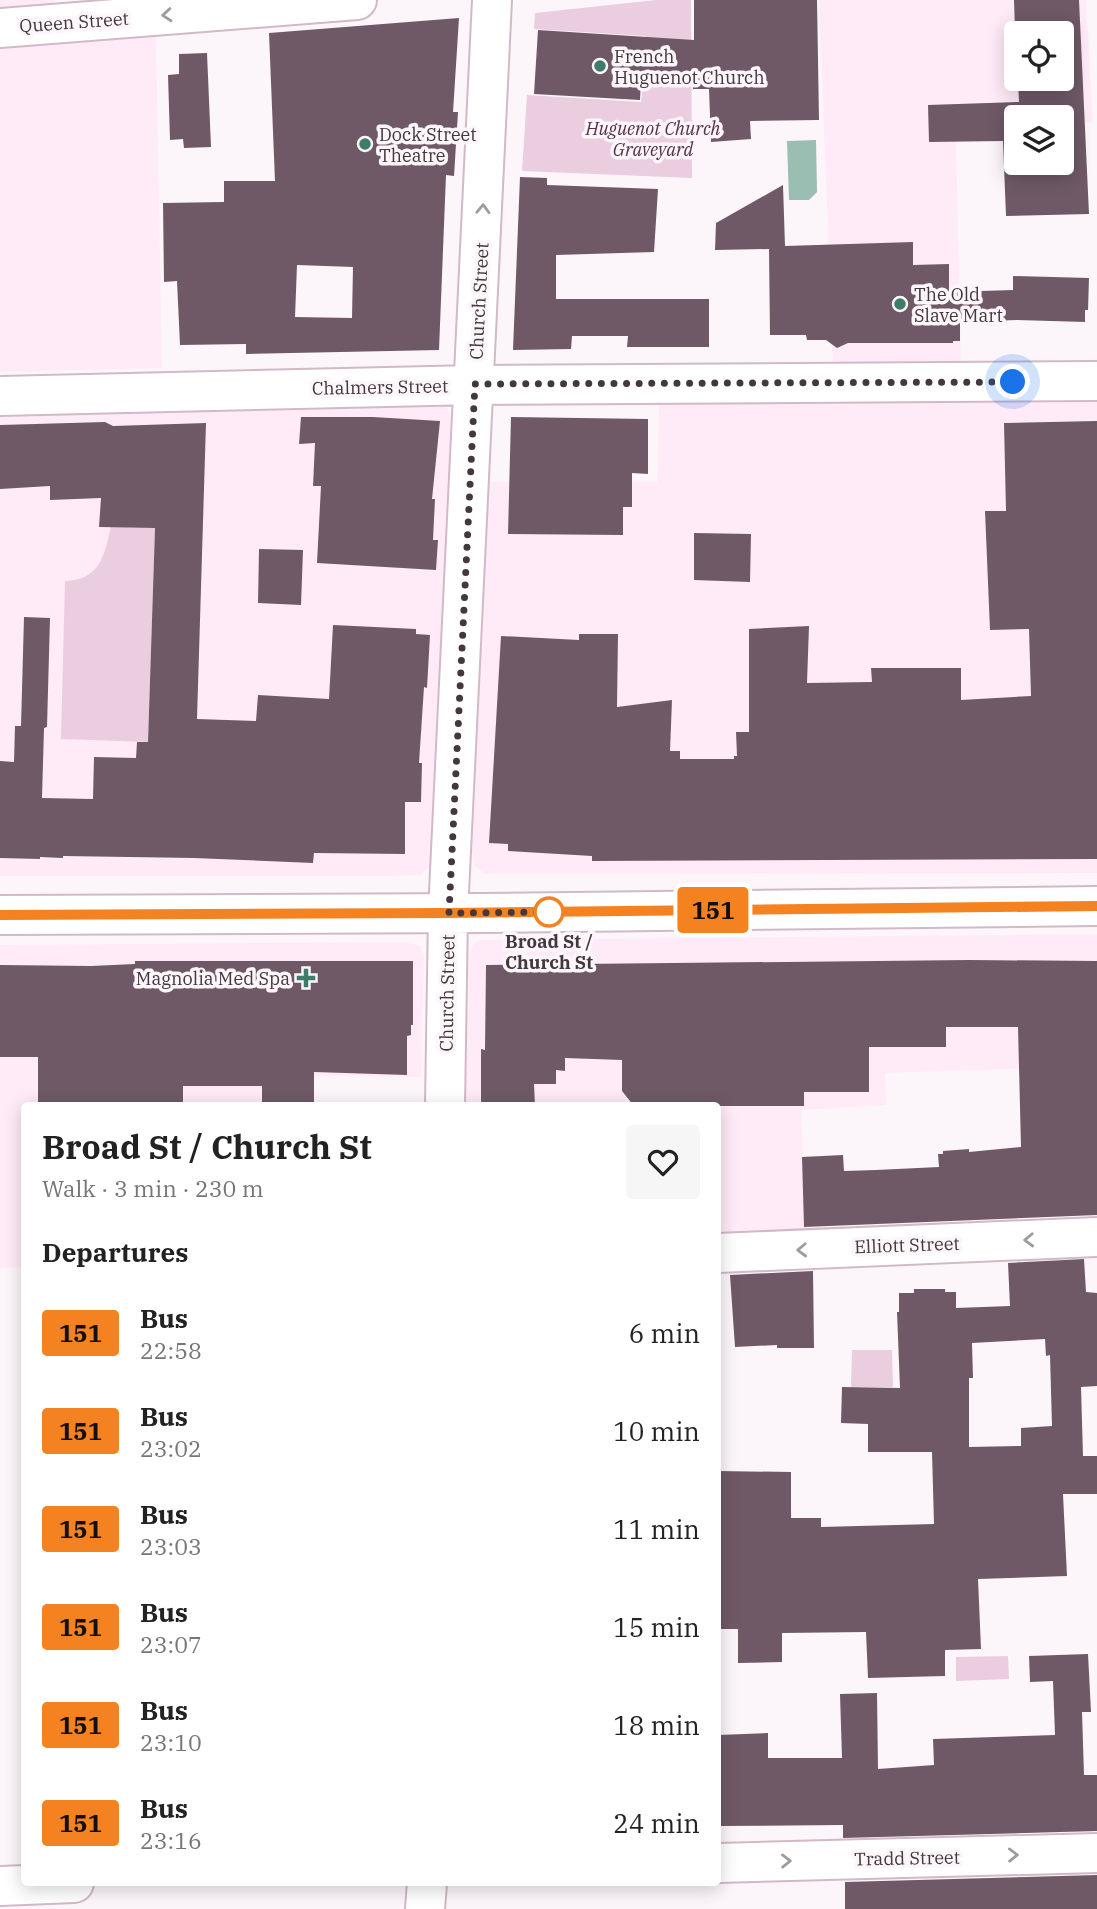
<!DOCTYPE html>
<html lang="en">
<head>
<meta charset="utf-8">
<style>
  body { margin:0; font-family:"IBM Plex Serif",serif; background:#f6f6f6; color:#222; height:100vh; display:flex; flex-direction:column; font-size:26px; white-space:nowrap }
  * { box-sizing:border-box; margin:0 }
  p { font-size:23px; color:#767676 }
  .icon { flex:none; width:38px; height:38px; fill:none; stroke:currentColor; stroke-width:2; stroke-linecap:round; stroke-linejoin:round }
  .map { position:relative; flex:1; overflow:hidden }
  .side { position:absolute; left:21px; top:1102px; width:700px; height:784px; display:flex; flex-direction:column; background:#fff; border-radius:7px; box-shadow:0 4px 18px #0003 }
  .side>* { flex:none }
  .badge { padding:0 14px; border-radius:5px; font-size:24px; line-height:46px }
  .buttons { position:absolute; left:1004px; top:21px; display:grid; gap:14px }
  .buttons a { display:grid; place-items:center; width:70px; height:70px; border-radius:7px; background:#fff; box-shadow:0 4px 18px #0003; font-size:35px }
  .you { position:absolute; width:35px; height:35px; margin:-18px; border:5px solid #fff; border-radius:50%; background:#1a73e8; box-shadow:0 0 0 10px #1a73e833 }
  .map>.badge { position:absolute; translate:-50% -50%; box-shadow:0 0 0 4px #fff }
  h2 { padding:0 21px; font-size:26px; line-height:63px }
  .round { display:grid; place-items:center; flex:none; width:74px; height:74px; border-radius:7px; background:#f6f6f6 }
  .summary { display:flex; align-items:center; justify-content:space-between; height:119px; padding:0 21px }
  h1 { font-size:33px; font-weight:700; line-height:52px }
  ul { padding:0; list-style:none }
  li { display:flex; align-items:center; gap:21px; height:98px; padding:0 21px }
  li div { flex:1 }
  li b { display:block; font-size:26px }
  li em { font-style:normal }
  li .badge { min-width:77px; font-weight:700; text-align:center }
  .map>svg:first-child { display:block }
</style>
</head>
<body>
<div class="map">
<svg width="1097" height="1909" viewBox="0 0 1097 1909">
  <rect width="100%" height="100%" fill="#fcf6fa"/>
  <path fill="#ffebf7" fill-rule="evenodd" d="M0,0H55V7L0,11Z
    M819,0H1086L1093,122L1062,125V117H1017L956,134L961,363L833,362ZM1017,33H1062V79H1017Z
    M156,31L162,368L0,372V43Z
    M1097,401V873L485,874L475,866L471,846L488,482H657L659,402Z
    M446,404L450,415V438L433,855L430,866L420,875L390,876H0V412Z
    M1097,934V1157L1076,1067L885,1073L886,1105L801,1110L807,1238L718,1242V1106H465L469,954L473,945L479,940Z
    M405,942L420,946L424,956L421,1077L278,1075L277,1106H24V1267L0,1268V945Z"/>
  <path fill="#ebcde0" d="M656,0H691L692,178L522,171L527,95L641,102L643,84L663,85L665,50L645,49L646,36L534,29L535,13Z
    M111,527L155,528L148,742L61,739L65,581C100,580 104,556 111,527Z
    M852,1350H892L893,1387H851Z
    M1008,1656L1009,1679L956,1681V1657Z"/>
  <path fill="#9abeb2" d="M816,140L817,192L809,200H789L787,141Z"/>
  <path fill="#6f5967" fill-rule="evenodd" d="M694,0H817L819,120L750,121L751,139L711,142L709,89H693V85L641,81L640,100L534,94L538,30L694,40Z
    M1014,0H1079L1089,214L1006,216L1003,141L929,142L928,105L1019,102L1018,81L1062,79V33H1033V30L1015,31ZM1017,117H1062V163H1017Z
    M459,18L453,112H458L454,176L446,175L439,350L246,354V344L180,345L177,281L164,282L163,203L224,202V181H275L269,33ZM297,265L353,267L352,318L295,317Z
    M207,53L211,147L184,148L183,139L170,140L168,75L179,74V54Z
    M520,177L547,178V185L658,189L654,252L556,255V299H709V347H627L628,336H572L571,349L513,350Z
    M783,185L785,246L913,242V265L949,264V292L1013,290V276L1089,278L1088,310H1085V322L1017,320L960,322V341H953V343H848L837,348L826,340H807L806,335H770L769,249L715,250L716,223Z
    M301,417H373L440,421L432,499H435L433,540H438L436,570L317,563L321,486H313L315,443L299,444Z
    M511,417L648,419V474L632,473V507H623V535L508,534Z
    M1097,421V859L592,861V856L508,851V844L489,843L501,636L579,640V634H618L617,707L672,700L670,751H680V759H734V756H737L736,732H749V629L809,626L807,683L872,682L871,668H961V700L1031,696L1029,629L990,630L985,511H1006L1004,423Z
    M105,422L113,426L206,423L197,719L256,721L258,695L329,699L333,625L416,629V634L430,635L427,688L424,687L419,763H422L421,802H405V854L314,853L313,863L194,858L63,856V858L40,857V859L0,858V761L14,762L15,726H21L24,617L50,618L47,727L44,728L42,798L93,799L94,757L136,758L137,742H148L155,528L99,527L101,498L50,500V486L0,489V425Z
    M694,533L751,534L750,582L694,580Z
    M259,549L303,550L301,605L258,603Z
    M969,960L1097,961V1215L804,1227L802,1157L843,1155L844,1171L876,1170L939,1167L938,1154H943V1151L969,1149V1152L1021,1147L1018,1027H946V1047H869V1092H804V1106H634L622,1091V1060L565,1058V1071L556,1070V1084H534L535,1106H481V1049L485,1050L486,965Z
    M135,961H413V1025H411V1035L407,1036V1075L314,1072V1106H262V1086H183V1106H38V1057H0V965L91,966L135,964Z
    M1084,1259L1086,1292L1097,1293V1386L1081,1387L1083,1456H1097V1494H1063L1067,1576L978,1579L981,1649L945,1650V1676L868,1678L866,1632L782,1633V1662L738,1663V1629H718V1471L791,1472V1518H821V1527L934,1524L932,1452H868V1424L841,1423L842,1387L900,1388L897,1312H899V1293H914V1289H945V1292H956V1308L1010,1306L1008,1263ZM1045,1339L1046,1356L1050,1355L1052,1426L1021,1428V1446L969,1447V1378H973L972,1343Z
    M813,1271L814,1348H777V1345L735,1347L730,1275Z
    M1088,1654L1091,1712H1082L1084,1775H1097V1831L843,1838V1825L718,1826V1735L768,1733V1758H842L840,1694L877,1693L878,1769L934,1765L933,1739L1055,1735L1053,1681L1030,1682L1029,1656Z
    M1097,1875V1909H845V1882Z"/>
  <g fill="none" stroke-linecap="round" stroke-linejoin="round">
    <defs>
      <path id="minor" d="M0,28L357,0
        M0,396L475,385L1097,381
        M0,915L483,913L1097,906
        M445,1106L448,913L492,0
        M718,1253L1097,1237
        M718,1863L1097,1853
        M0,1886L74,1883
        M425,1909L427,1883"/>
    </defs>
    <use href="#minor" stroke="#d2b9c8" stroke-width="42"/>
    <use href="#minor" stroke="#fff" stroke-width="38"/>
  </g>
  <defs><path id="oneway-chevron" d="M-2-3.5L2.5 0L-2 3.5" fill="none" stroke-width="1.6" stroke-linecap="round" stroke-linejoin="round" transform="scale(1.75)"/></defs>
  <g stroke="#a09c9e">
    <use href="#oneway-chevron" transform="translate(167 15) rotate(175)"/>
    <use href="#oneway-chevron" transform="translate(483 209) rotate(-88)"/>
    <use href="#oneway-chevron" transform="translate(1029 1240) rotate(178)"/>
    <use href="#oneway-chevron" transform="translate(802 1250) rotate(178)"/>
    <use href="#oneway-chevron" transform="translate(1013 1855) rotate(-1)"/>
    <use href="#oneway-chevron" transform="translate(786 1861) rotate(-1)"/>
  </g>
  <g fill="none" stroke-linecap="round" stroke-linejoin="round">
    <defs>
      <path id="line" d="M0,915L449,913L1097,906"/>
    </defs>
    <use href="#line" stroke="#fff" stroke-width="16"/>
    <use href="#line" stroke="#f58220" stroke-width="10"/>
    <path stroke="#42383e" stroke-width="7" stroke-dasharray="0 12.6" d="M549,912L449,913L475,384L1013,382"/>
  </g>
  <g fill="#3d7c69" stroke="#fcf6fa" stroke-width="2.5">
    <circle cx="600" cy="66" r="7"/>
    <circle cx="365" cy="144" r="7"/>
    <circle cx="900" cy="304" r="7"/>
    <path d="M302.5 967.5h7v7h7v7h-7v7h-7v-7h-7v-7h7z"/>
  </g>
  <circle fill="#fff" stroke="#f58220" stroke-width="3.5" cx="549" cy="912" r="14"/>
  <g text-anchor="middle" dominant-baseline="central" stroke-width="7" stroke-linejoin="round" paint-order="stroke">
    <g font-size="18" fill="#42383e" stroke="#fcf6fa">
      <text transform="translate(74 22) rotate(-4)">Queen Street</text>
      <text transform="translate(479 301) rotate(-87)">Church Street</text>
      <text transform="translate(380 387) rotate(-1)">Chalmers Street</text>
      <text transform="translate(447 993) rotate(-89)">Church Street</text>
      <text transform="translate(907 1245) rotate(-2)">Elliott Street</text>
      <text transform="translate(907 1858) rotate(-1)">Tradd Street</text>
    </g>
    <g font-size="18" fill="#42383e" stroke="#fcf6fa" text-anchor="start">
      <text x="614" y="56">French<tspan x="614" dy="21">Huguenot Church</tspan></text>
      <text x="379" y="134">Dock Street<tspan x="379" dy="21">Theatre</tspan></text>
      <text x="914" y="294">The Old<tspan x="914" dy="21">Slave Mart</tspan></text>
      <text x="290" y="978" text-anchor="end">Magnolia Med Spa</text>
    </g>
    <g font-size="18" font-style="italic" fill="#572e4a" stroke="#fcf6fa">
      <text x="653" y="128">Huguenot Church<tspan x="653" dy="21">Graveyard</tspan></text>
    </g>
    <g font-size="18" font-weight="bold" fill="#42383e" stroke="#fcf6fa">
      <text x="549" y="941">Broad St /<tspan x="549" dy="21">Church St</tspan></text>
    </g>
  </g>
</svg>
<div class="buttons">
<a><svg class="icon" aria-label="locate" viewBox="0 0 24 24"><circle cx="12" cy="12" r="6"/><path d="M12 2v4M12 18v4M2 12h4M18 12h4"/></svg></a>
<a><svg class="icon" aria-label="layers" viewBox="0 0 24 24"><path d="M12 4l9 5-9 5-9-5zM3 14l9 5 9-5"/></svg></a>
</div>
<div class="you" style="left:1013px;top:382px"></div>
<b class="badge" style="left:713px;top:910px;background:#f58220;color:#111">151</b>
<section class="side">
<div class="summary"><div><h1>Broad St / Church St</h1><p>Walk · 3 min · 230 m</p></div><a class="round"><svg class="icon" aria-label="heart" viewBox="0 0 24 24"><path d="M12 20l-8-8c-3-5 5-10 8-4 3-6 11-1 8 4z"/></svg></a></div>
<h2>Departures</h2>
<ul>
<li><span class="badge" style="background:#f58220;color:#111">151</span><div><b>Bus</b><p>22:58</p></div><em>6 min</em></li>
<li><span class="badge" style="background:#f58220;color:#111">151</span><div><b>Bus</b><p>23:02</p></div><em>10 min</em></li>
<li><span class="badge" style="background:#f58220;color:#111">151</span><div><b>Bus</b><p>23:03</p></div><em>11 min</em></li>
<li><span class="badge" style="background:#f58220;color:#111">151</span><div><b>Bus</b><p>23:07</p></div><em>15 min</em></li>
<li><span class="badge" style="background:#f58220;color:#111">151</span><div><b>Bus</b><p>23:10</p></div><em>18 min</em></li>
<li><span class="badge" style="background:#f58220;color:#111">151</span><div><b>Bus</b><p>23:16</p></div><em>24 min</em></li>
</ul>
</section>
</div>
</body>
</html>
